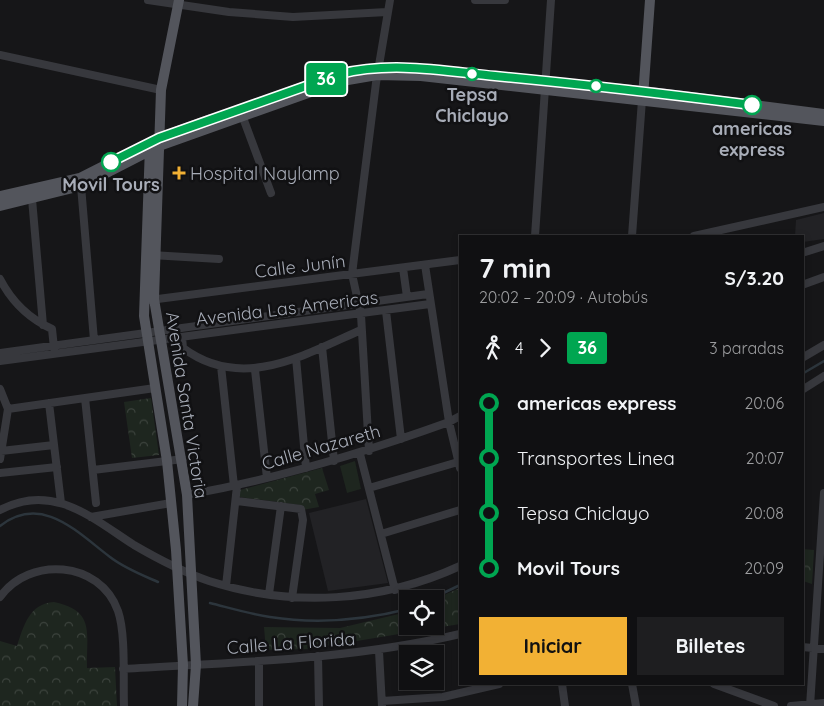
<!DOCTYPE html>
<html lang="es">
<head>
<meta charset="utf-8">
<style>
  body { margin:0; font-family:Quicksand,sans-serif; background:#1e1e20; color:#f1f3f6; height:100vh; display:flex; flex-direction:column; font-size:19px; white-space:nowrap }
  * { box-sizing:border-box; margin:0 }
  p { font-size:16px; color:#9c9d9f }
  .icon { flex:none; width:28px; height:28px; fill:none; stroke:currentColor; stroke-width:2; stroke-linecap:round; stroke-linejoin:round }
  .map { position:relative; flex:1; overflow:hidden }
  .details { position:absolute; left:459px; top:235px; width:345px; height:450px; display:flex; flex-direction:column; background:#101012; border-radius:0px; box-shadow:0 2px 8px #0003,0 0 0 1px #303032 }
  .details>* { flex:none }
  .badge { padding:0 10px; border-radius:4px; font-size:18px; line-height:32px }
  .fabs { position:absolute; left:399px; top:590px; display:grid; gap:10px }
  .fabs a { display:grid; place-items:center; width:45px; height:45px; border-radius:0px; background:#101012; box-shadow:0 2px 8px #0003,0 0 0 1px #303032; font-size:25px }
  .map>.badge { position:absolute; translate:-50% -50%; box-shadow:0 0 0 2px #fff }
  .legs { display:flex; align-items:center; gap:8px; height:55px; padding:0 20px; font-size:16px }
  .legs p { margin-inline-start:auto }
  .summary { display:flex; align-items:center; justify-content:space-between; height:85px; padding:0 20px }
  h1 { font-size:28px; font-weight:800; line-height:38px }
  .primary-button { display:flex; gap:10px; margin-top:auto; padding:10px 20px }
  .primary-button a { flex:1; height:58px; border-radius:0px; background:#f2b134; color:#111; font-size:20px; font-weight:800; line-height:58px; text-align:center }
  .primary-button a+a { background:#1e1e20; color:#f1f3f6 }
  ul { padding:0 20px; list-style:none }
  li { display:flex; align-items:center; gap:18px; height:55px; font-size:19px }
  li i { display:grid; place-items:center; width:8px; height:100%; margin:0 6px; background:currentColor }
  li i::after { content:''; width:12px; height:12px; margin:-6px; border:4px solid; border-radius:50%; background:#101012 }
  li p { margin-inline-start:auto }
  li:first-child i { background:linear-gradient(#0000 50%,currentColor 0) }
  li:last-child i { background:linear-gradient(currentColor 50%,#0000 0) }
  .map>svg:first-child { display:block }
</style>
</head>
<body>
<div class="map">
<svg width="824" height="706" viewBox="0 0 824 706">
  <defs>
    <pattern id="park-crowns" width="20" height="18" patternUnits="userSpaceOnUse" patternTransform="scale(1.25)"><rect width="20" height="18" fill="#1e261f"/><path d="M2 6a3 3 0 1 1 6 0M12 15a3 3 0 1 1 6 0" fill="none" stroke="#3c433d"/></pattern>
  </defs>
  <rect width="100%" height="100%" fill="#161618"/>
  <path fill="#222225" d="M824,213V239L803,242L802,236H795L796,220Z
    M366,499L388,583L328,591L309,513Z"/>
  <path fill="#1e261f" d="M355,461L361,489L347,493L340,466Z"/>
  <path fill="url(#park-crowns)" d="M151,398L159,455L132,458L124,402Z
    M322,468L329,490L315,494L319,507L302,510L300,505L240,497V490Z
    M802,549L814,550L812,584L803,581Z
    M460,588V624L308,649L266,650L264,627L340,628L407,612L408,626H435V599Z
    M54,602C96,611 86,633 87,668L115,667L117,706H0V641L17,646C24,625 29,604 54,602Z"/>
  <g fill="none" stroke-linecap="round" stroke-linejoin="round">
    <path stroke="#2c353c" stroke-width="2.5" d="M802,374L824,361
      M0,526C42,493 78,533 110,557C124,568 142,575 158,582
      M431,599L460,585
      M210,603C230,608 250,614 270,617C315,624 364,620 408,609"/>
    <path stroke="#37383d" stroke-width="8" d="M148,0L229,12L293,17L387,12
      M475,0H505
      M0,55L161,90
      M242,115L271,193
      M81,186L94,340
      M32,199L43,325
      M535,236L551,0
      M632,236L642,100
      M694,236L824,207
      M802,253L824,246
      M151,255L219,259
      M425,265L449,422L460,468
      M403,268L407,297
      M0,279C12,302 28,318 52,329L54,348
      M802,285L824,277
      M150,300L460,260
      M386,311L401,439
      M182,337L183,348C242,392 304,355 361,330
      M322,347L334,461
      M0,353L428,294
      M296,358L306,468
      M802,358L824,345
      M0,361L430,304
      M221,366L234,486
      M255,370L267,478
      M0,389L8,409L0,459
      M802,390L824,376
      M85,398L96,503
      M49,403L61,503
      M8,409L155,388
      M1,451L54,445
      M369,451L361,315L352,274L376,83L390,0
      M360,454L395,590
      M93,470L183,459
      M0,473L57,467
      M369,488L458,462
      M187,495C277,479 363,453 449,422L460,416
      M237,501L301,509L303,520L292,598
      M0,510C53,482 92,518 134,545C158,559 183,572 209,581C292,608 382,602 460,566
      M91,517L171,503
      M381,534L460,510
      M226,586L237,486
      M269,594L281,506
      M0,597C29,556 100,560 118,611C126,634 123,680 124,706
      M802,647L824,649
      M379,651L382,706
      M318,656L319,706
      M123,669C235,662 350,660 460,634
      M562,684L565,706
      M632,684L636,706
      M714,684L774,706
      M382,701L443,697L499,684
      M259,706V661
      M791,706L824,703
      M810,706L824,493"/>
    <path stroke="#53555c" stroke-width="10" d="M179,0L161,90L154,299L187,495L196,665L193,706
      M286,93C321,80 352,68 389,67L643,91L824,114
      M643,97L650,0
      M150,146L144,316L167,461L176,550L183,665L182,706
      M0,196L80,178L159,138L211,119
      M0,206L81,186L159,146L342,81L377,75L421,76L824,121"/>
  </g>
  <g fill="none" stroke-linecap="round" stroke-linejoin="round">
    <defs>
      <path id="line-1" d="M111,162L159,138L340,74C391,61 444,71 495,76C581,84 666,94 752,105"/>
    </defs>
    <use href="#line-1" stroke="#fff" stroke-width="11"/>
    <use href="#line-1" stroke="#00a651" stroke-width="8"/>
  </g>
  <g fill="#fff" stroke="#00a651" stroke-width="2.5">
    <circle cx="472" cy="74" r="6"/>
    <circle cx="596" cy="86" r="6"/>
    <circle cx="752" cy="105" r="9"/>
    <circle cx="111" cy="162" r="9"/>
  </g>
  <path fill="#f2b134" stroke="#111113" stroke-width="2" d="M176.5 165.5h5v5h5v5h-5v5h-5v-5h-5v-5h5z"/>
  <g text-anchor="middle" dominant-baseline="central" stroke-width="5" stroke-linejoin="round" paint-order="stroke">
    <g font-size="18" font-weight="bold" fill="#a8adb8" stroke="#111113">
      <text x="472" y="94">Tepsa<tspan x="472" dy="21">Chiclayo</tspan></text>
      <text x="752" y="128">americas<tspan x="752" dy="21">express</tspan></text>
      <text x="111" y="184">Movil Tours</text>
    </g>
    <g font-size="18" fill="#a8adb8" stroke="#111113" text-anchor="start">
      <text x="190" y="173">Hospital Naylamp</text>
    </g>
    <g font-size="18" fill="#a8adb8" stroke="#111113">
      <text transform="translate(300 266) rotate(-7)">Calle Junín</text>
      <text transform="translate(287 308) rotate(-7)">Avenida Las Americas</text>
      <text transform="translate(187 405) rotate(81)">Avenida Santa Victoria</text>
      <text transform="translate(321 447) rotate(-16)">Calle Nazareth</text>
      <text transform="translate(291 643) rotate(-4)">Calle La Florida</text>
    </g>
  </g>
</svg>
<div class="fabs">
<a><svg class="icon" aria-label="locate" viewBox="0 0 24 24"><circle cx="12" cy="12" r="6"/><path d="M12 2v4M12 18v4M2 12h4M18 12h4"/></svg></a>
<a><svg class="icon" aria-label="layers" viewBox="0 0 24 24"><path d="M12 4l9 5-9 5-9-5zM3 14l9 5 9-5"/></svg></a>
</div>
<b class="badge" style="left:326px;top:79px;background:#00a651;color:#fff">36</b>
<section class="details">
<div class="summary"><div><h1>7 min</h1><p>20:02 – 20:09 · Autobús</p></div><b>S/3.20</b></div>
<div class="legs"><svg class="icon" aria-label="walk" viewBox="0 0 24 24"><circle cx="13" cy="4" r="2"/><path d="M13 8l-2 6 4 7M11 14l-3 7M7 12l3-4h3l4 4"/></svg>4<svg class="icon" aria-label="forward" viewBox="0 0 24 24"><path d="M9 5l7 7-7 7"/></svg><b class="badge" style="background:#00a651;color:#fff">36</b><p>3 paradas</p></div>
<ul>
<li><i style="color:#00a651"></i><b>americas express</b><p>20:06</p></li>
<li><i style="color:#00a651"></i><span>Transportes Linea</span><p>20:07</p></li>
<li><i style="color:#00a651"></i><span>Tepsa Chiclayo</span><p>20:08</p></li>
<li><i style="color:#00a651"></i><b>Movil Tours</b><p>20:09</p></li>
</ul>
<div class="primary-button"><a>Iniciar</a><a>Billetes</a></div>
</section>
</div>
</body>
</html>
